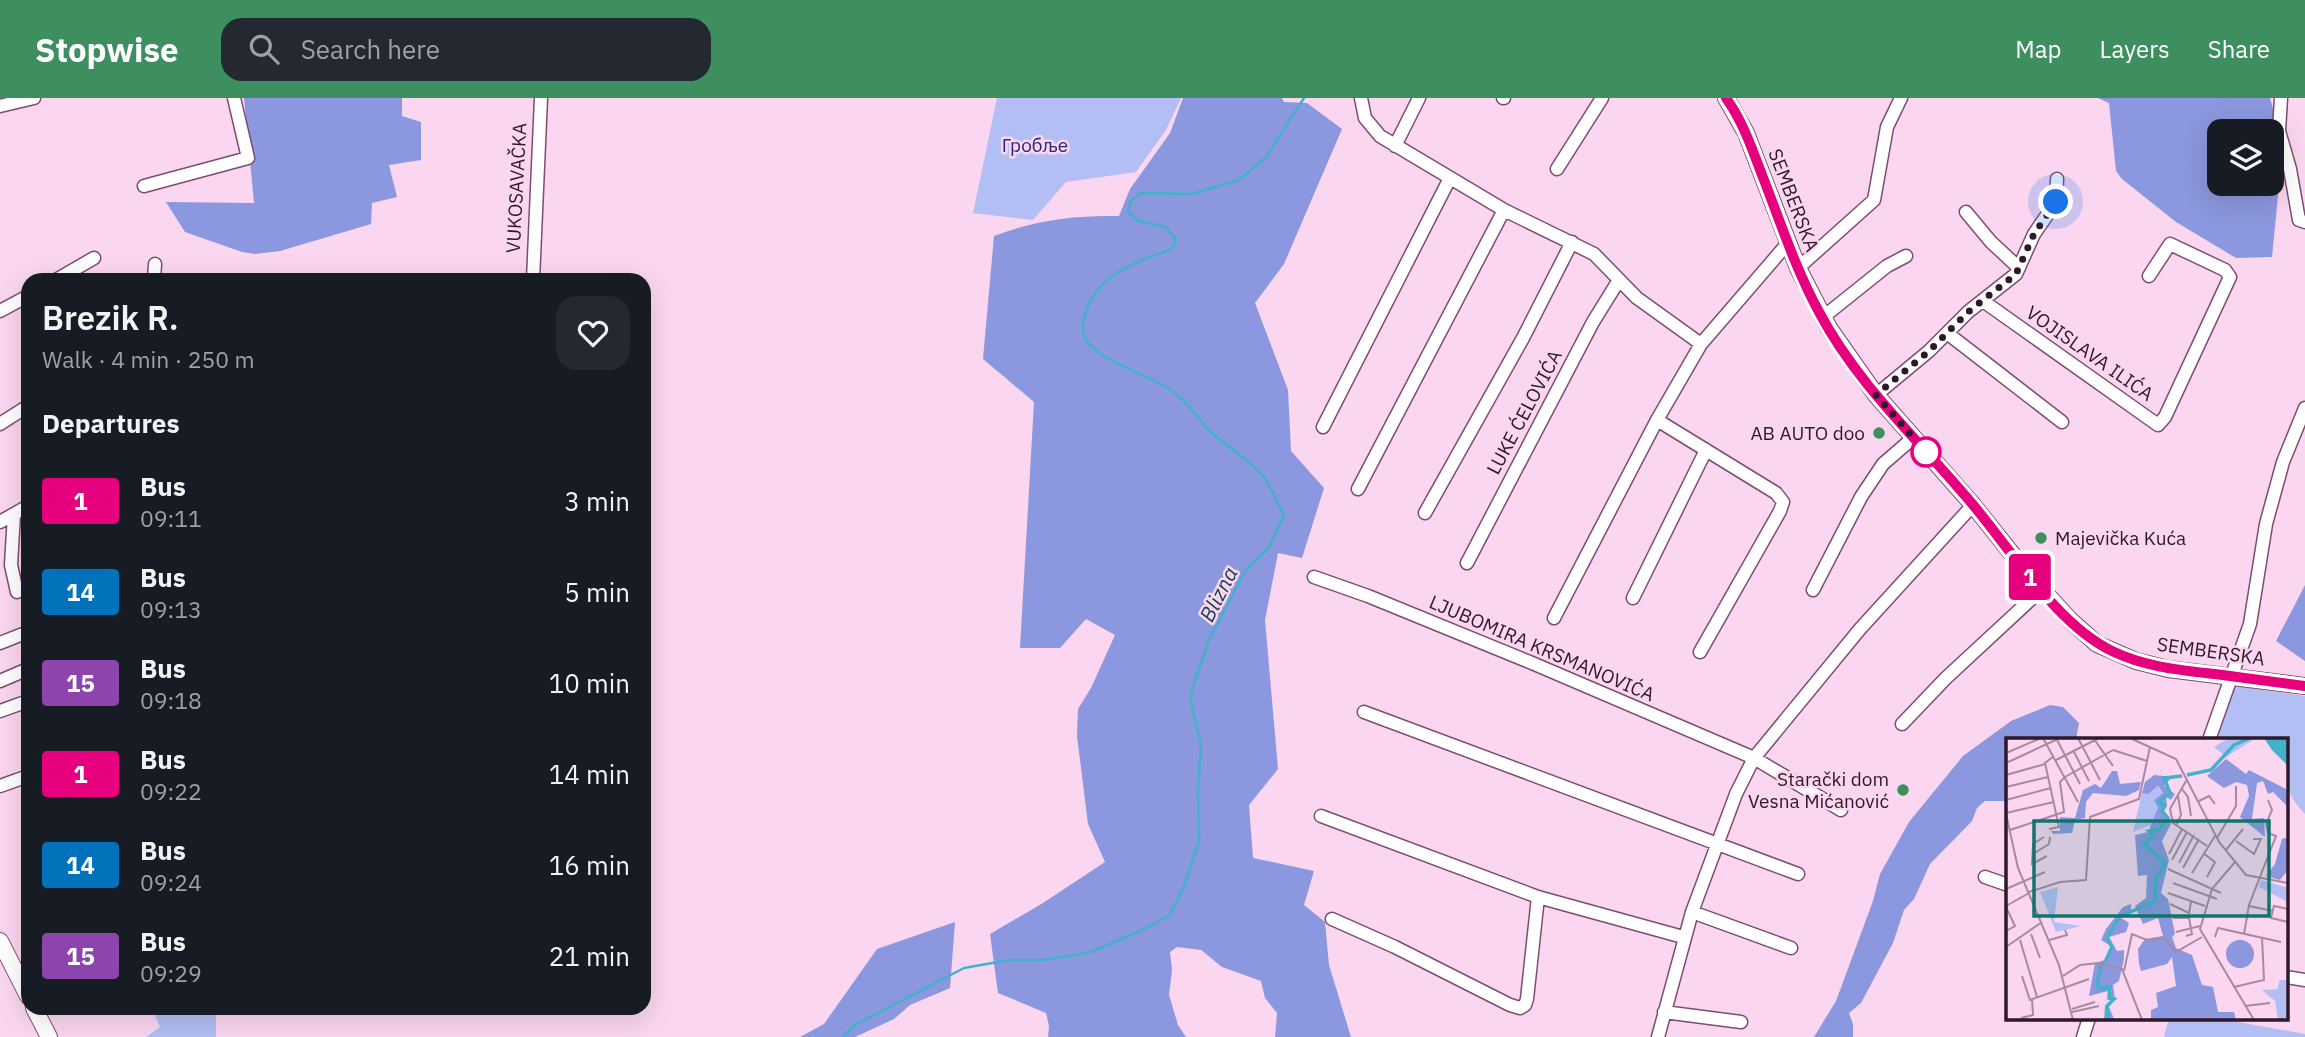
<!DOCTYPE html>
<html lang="en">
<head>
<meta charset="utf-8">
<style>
  body { margin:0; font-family:"IBM Plex Sans",sans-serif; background:#242831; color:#f1f3f6; height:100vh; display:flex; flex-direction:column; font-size:26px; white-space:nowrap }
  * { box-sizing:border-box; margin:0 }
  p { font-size:23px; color:#9ea1a6 }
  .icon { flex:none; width:38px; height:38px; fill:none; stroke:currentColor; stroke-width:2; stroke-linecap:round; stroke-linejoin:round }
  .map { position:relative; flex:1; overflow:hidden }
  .panel { position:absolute; left:21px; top:175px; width:630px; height:742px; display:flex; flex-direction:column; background:#171b24; border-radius:21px; box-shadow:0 7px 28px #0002 }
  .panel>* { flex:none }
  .badge { padding:0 14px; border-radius:5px; font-size:24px; line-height:46px }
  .controls { position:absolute; left:2207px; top:21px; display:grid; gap:14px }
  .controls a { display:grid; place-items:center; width:77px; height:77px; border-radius:14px; background:#171b24; box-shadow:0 7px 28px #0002; font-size:35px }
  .you { position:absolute; width:35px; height:35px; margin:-18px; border:5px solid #fff; border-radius:50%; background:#1a73e8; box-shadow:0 0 0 10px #1a73e833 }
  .map>.badge { position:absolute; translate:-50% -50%; box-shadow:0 0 0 4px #fff }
  h2 { padding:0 21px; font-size:26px; line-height:63px }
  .round { display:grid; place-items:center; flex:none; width:74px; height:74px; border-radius:21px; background:#242831 }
  .overview { display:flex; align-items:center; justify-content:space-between; height:119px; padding:0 21px }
  h1 { font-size:33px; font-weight:600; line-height:52px }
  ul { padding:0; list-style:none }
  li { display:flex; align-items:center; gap:21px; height:91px; padding:0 21px }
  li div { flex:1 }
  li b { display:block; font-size:26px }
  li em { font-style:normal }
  li .badge { min-width:77px; font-weight:700; text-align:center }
  header { display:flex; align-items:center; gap:42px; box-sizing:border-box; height:98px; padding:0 35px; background:#3d8f60; color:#fff }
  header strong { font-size:33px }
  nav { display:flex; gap:38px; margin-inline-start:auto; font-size:24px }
  .search { width:490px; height:63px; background:#242831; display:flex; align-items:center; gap:18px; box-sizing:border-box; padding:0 24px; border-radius:21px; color:#9ea1a6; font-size:26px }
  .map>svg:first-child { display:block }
</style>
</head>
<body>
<header>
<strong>Stopwise</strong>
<div class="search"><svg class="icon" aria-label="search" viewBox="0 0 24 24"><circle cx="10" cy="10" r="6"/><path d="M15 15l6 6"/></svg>Search here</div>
<nav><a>Map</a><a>Layers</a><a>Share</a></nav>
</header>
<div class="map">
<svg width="2305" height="939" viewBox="0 0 2305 939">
  <rect width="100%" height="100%" fill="#fad6f0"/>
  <path fill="#b3bef4" d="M997,0H1181L1166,32L1136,74L1066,84L1033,122L973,115Z
    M2235,588L2305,598V716C2280,691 2286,673 2286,642H2217Z
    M152,910H216V939H146L160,929Z
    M2169,920H2216L2305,936V939H2164Z"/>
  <path fill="#8b97de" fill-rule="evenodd" d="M244,0H402V18L421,24V62L389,67L397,99L372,105L371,126L280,153L255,156L242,154L185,134L166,104L254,105Z
    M1183,0H1282L1284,4L1307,5L1342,31L1284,166L1255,205L1288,292L1291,353L1324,390L1302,460L1278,455L1265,522L1278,671L1249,707L1253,760L1314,773L1304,807L1325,824L1329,867L1351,939H1275L1277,915L1265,900L1261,883L1222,869L1201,852L1177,849L1170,854L1172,872L1169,897L1178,927L1186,939H1048L1049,928L1046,915L998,895L990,836L1043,805L1105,764L1088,726L1077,638L1078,611L1091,590L1115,537L1086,521L1060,550H1020L1034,304L983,261L994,138C1036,122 1075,117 1119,118L1130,91L1170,35Z
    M2098,0H2270L2283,47L2272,159L2236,160L2176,124L2122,81L2116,73L2109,5ZM2219,33H2272V86H2219Z
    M2305,487V563L2276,543Z
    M2050,607L2063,609L2079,625L2076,641L2008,642L2007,703H1985L1977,710L1972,723L1930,766L1914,801L1904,812L1893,845L1861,905L1849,915L1853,926V939H1814L1836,903L1873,803L1880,776L1909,724L1963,658L2011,623Z
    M955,824L950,890L910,907L894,921L855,939H800L824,926L877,851Z"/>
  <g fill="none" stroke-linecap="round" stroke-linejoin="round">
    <path stroke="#42b2cb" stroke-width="2.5" d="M843,939L855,927L964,870L1009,862H1044L1091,854L1143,832L1170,817L1184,788L1199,743L1198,693L1201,646L1190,601L1196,580L1209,542L1244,475L1269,449L1284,417C1277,405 1272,390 1264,379C1250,362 1227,349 1211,334C1197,320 1189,304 1171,292C1151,278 1096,262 1085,240C1081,230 1083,223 1086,214C1098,176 1137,163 1172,151L1176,142L1166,129L1139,123L1128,114L1131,103L1141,95L1191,96L1239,82L1266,59L1304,0"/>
    <defs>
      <path id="minor" d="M1361,0L1365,20L1380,38L1504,112L1594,156L1637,200L1701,246
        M1503,0H1504
        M2281,0L2279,33L2290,71L2299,122L2305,124
        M0,8L34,0
        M1395,48L1419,0
        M1557,71L1602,0
        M144,88L248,60L234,0
        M1966,114L1991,144L2019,170
        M1798,170L1874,102L1887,29L1901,0
        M56,182L94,160
        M154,182L155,166
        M533,182L541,0
        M1983,203L2158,327L2165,319L2230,179L2225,172L2170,146L2149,178
        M0,213L28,198
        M1822,220L1887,168L1906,158
        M1947,235L2062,324
        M1876,297L1929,253L1968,214L2016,176L2034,136L2056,104L2057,81
        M1657,322L1776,395L1783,404L1780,413L1700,554
        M0,326L28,308
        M1323,329L1450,80
        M1358,391L1504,112
        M1425,415L1523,240L1572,144
        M14,416L11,467L17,494
        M0,424L28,408
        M1467,465L1593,224L1619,182
        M1314,479L1368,498L1532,565L1754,660L1841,712
        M1813,492L1861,399L1883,366L1913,340
        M1633,500L1706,352
        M1554,520L1657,322L1701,246L1788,145
        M0,545L28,534
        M0,583L28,571
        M0,613L28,603
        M1364,614L1798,776
        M1902,626L1946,580L2042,491
        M2209,642L2250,526L2266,426L2283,364L2305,310
        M0,688L28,678
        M1321,718L1538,799L1683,839
        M1985,779L2008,787
        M1692,814L1791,850
        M1332,821L1395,849L1510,907L1520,910L1525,907L1527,901L1538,799
        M2286,879L2305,882
        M1664,914L1741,924
        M1658,939L1692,814L1736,696L1754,660L1860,531L1973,407
        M2083,939L2089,920"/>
      <path id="major" d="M1726,0L1746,35L1798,170L1829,230L1876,297L1973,407L2028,476L2070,522L2097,546L2136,563L2168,571L2305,588
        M0,843L28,898
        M34,910L49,939"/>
    </defs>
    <use href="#minor" stroke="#7e4c72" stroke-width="15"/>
    <use href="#major" stroke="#7e4c72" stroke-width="18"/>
    <use href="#minor" stroke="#fff" stroke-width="12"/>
    <use href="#major" stroke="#fff" stroke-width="16"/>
  </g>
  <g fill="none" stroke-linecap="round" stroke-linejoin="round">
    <defs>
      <path id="line" d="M1726,0C1744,25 1753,54 1764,82C1781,126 1796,172 1819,214C1858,288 1922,345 1974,408C2013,455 2058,527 2112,553C2145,569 2180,572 2215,576C2245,580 2275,584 2305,588"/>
    </defs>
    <use href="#line" stroke="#fff" stroke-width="16"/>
    <use href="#line" stroke="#e6007e" stroke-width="10"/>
    <path stroke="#2e1929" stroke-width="7" stroke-dasharray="0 12.6" d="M1926,354L1876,297L1929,253L1968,214L2016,176L2034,136L2056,104"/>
  </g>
  <g fill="#3d8f60" stroke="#fad6f0" stroke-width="2.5">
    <circle cx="1879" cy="335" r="7"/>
    <circle cx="2041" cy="440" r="7"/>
    <circle cx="1903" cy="692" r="7"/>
  </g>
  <circle fill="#fff" stroke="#e6007e" stroke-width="3.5" cx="1926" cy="354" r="14"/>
  <g text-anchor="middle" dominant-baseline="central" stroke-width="5" stroke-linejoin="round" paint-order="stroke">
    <g font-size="19" fill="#292a7c" stroke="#fad6f0">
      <text x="1035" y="47">Гробље</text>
    </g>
    <g font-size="19" fill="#2e1929" stroke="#fad6f0">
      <text transform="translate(516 90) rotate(-87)">VUKOSAVAČKA</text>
      <text transform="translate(1794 102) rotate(69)">SEMBERSKA</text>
      <text transform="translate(2090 255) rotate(35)">VOJISLAVA ILIĆA</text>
      <text transform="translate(1524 314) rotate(-62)">LUKE ĆELOVIĆA</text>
      <text transform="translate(1542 550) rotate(23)">LJUBOMIRA KRSMANOVIĆA</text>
      <text transform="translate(2211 553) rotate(8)">SEMBERSKA</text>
    </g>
    <g font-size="19" fill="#2e1929" stroke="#fad6f0" text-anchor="end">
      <text x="1865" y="335">AB AUTO doo</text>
      <text x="2055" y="440" text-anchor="start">Majevička Kuća</text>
      <text x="1889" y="681">Starački dom<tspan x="1889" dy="22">Vesna Mićanović</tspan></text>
    </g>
    <g font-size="21" font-style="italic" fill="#12434e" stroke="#fad6f0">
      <text transform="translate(1218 496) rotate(-63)">Blizna</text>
    </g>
  </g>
  <g transform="translate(2006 640)">
    <rect width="282" height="282" fill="#fad6f0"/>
    <path d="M223,0H250L220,19L208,9ZM151,48L157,55L148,62L152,70L147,86L127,94L136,55ZM255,142L282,150V164L253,149ZM52,149L48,184L75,188L50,194L34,154ZM274,242H282V282H272L269,263L256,252L271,251Z" fill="#b3bef4"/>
    <path d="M220,21L240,36L243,32L282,52V69L267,54L262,56L257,43L251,45L246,81L258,80L259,99L234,79L243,58L241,47L230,44L218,50L201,38ZM106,33H111L114,46L135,44L133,52L120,58L87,55L80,64L79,80L69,82L66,95L47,96L45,93H54V79L69,80L77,52L89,46L95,50ZM148,37L166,39L158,48L169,56L165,62L160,59L161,67L155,74L165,86L156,103L163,122L155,155L162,161L169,196L166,199L170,210L186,217L196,247L207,249L212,274H228L230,282H145V272L152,269L150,255L170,248L166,219L161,226L135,233L133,226L132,211L139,201L157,198L152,180L137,186L129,168L140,160L141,137L132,138L129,97L142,94L152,70L148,62L157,55L152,48L142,56L136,55L139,44ZM282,99V132L274,142L260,138L269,126L276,101ZM125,166V173L114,179L123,185L120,194L103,199L111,213L118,212V221L113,243L107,247L109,261L103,269L108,281L98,282L99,268L107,262L102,259L106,252L83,258L89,225L99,222L105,208L95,202L100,191L117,169ZM220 216a14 14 0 1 1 28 0a14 14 0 1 1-28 0Z" fill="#8b97de"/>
    <path d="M258,0H282V28L266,12Z" fill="#42b2cb"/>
    <path fill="none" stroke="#42b2cb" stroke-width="3.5" d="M181,37L205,32L228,7L244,0M99,224L106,209L101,200L113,179L149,163L150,141L159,125L138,106L148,97L143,93L154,91L162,80L156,73L159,68L153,64L164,55L158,40L176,38M95,227L91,247L94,251L104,249L103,260L108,261L101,268L102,282"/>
    <path fill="none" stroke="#a88aa0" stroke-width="2" d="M37,0L72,64M50,0L74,46M72,0L94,42M124,0L170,21L213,104L240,137L282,145M88,1L107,28M107,12L141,23M68,14L83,43M0,15L35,0M50,22L93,0M0,25L54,0M0,37L39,26M59,39L107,12M180,43L164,71L167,85L201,108M0,49L42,39M176,51L182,59L185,78M0,62L45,50M193,63L203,58L209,66M0,75L48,64M0,76L12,130L53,227L67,282M170,87L175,77L172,58M43,91L53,89L39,25L48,18M4,92L58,74L54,44L59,39M38,99L27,106L26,126L41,118M211,100L230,68V48M230,103L248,116L255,101H247M219,113L237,91M197,115L209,124L201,139M27,116L43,106L44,99M163,116L176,91M166,122L181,94M229,124L206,151L194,191L248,282M173,125L188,97M177,130L193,101M162,131L215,155M186,135L209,98M167,145L211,161M0,151L39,134M23,154L54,144L80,142L84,79L133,61L144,9M162,155L199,168M164,166L183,175L185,164M0,168L23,155M243,168L267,173M0,169L9,188L0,193M282,171L268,168L265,180L282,184M167,180H183L186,196L180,198M170,194L194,188M25,196L34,220M238,196L243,167L270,98L262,95L260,86L266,72L262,62M209,199L212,190L275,204M14,202L31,259M43,202L61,197L59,192M0,209L36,184M118,233L126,196L141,202L158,200L170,214L196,199M16,238L24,262L83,241M57,238L74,227L93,225L116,231L136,282M228,249L258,242L256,199M239,268L264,265M66,271L89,264M66,274L93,268M15,280L27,277L26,261"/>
    <path fill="#0f766e" fill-opacity="0.15" stroke="#0f766e" stroke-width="3.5" d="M28,83H263V178H28Z"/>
    <rect width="282" height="282" fill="none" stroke="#2e1929" stroke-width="3.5"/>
  </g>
</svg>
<div class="controls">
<a><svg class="icon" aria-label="layers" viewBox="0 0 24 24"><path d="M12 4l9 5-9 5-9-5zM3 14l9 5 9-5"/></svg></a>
</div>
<div class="you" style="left:2056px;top:104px"></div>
<b class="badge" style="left:2030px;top:479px;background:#e6007e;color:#fff">1</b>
<section class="panel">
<div class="overview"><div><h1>Brezik R.</h1><p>Walk · 4 min · 250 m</p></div><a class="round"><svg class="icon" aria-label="heart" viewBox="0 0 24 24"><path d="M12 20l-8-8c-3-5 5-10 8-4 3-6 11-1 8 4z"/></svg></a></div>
<h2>Departures</h2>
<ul>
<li><span class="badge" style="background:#e6007e;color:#fff">1</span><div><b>Bus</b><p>09:11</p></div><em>3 min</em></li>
<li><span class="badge" style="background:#0072bc;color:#fff">14</span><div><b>Bus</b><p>09:13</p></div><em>5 min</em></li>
<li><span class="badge" style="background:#8e44ad;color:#fff">15</span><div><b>Bus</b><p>09:18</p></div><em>10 min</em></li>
<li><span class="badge" style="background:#e6007e;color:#fff">1</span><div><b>Bus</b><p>09:22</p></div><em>14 min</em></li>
<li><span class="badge" style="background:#0072bc;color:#fff">14</span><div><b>Bus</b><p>09:24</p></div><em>16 min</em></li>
<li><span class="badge" style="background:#8e44ad;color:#fff">15</span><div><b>Bus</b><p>09:29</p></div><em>21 min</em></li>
</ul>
</section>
</div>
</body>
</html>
